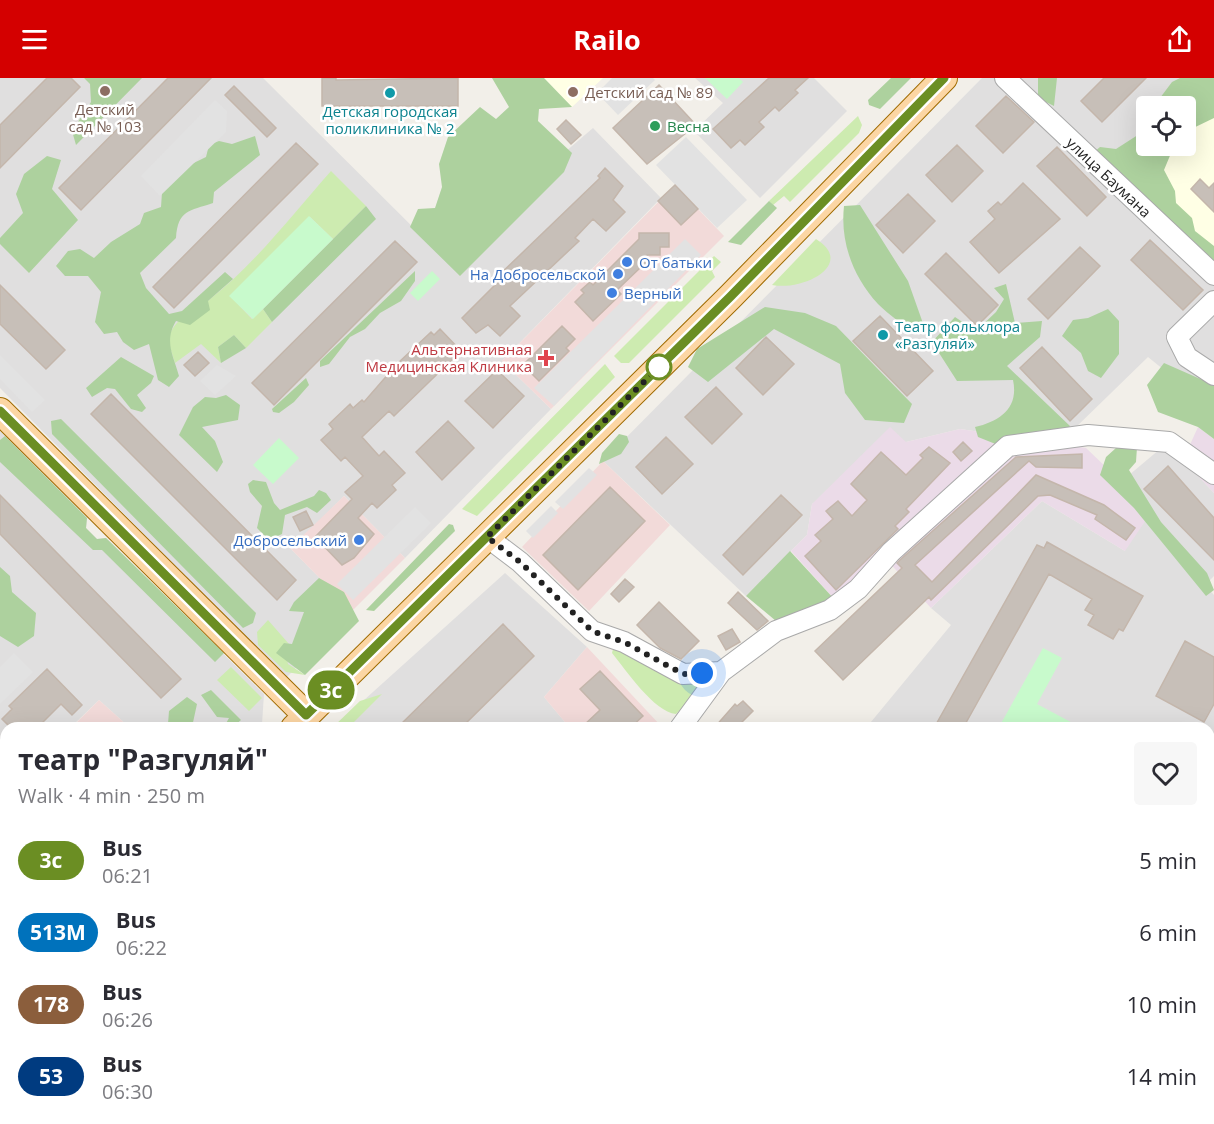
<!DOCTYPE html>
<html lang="en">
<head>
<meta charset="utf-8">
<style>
  body { margin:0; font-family:"Open Sans",sans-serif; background:#f7f7f7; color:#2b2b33; height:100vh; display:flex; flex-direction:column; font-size:22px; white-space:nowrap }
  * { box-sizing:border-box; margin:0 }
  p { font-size:20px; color:#7c7c81 }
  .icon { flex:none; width:33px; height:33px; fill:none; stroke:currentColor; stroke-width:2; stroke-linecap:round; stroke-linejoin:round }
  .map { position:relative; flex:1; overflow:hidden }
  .drawer { position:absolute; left:0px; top:644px; width:1215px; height:404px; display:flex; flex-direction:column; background:#fff; border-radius:18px 18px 0 0; box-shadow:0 6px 24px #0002 }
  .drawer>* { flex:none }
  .badge { padding:0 12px; border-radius:20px; font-size:21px; line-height:39px }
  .buttons { position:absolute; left:1136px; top:18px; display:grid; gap:12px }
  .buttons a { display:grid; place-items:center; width:60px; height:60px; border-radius:6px; background:#fff; box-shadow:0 6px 24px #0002; font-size:30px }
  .you { position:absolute; width:30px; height:30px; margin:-15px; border:4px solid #fff; border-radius:50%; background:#1a73e8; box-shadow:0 0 0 9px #1a73e833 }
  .map>.badge { position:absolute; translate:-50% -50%; box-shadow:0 0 0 3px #fff }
  .round { display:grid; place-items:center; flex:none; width:63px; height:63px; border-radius:6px; background:#f7f7f7 }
  .head { display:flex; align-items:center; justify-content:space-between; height:102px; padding:0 18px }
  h1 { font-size:28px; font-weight:700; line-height:45px }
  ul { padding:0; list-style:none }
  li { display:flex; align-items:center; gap:18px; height:72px; padding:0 18px }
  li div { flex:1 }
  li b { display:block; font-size:22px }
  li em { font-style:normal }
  li .badge { min-width:66px; font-weight:700; text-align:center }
  header { display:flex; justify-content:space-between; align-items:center; height:78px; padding:0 18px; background:#d40000; color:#fff; font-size:27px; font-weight:700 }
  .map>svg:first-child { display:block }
</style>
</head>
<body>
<header><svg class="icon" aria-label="menu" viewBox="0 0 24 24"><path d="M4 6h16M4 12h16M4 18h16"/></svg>Railo<svg class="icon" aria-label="share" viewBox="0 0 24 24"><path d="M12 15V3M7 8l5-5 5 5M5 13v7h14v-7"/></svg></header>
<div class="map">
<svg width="1214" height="1046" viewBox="0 0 1214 1046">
  <rect width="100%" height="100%" fill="#f2efe9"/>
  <path fill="#e0dfdf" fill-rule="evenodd" d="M0,0H84L105,20L125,0H263L443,179L593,50L661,120L502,283L551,331L405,480L344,418L291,471L352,533L286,600L0,310Z
    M695,0H814L847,33L760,120L694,53L723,25Z
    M982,0H1214V319L1169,296L1148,279L1072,353L1069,367L960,351L906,364L812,426L807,457L746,518L603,383ZM1146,28H1185V68H1146Z
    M0,353L87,440L86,450L97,461L106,460L264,616L262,646L258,649H129L99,622L71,649L6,650V876L0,870Z
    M1160,371L1183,382L1214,415V498L1205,507L1214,517V677L1209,686V650H866L951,547L931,530L1042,423L1125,473L1122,403Z
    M505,495L587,569L544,619L569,649L333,650Z
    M6,973V1041H283L288,1046H0V979Z"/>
  <path fill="#f2dad9" d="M675,107L724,158L551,331L502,283Z
    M603,383L670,447L589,533L522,469Z
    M344,418L405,480L352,533L290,470Z
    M587,569L661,648L660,649H569L544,619Z
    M99,622L129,649L71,650Z"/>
  <path fill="#ebdbe8" d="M890,349L906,364L960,351L1086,370L1152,433L1125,473L1042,423L931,530L884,479L835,522L791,473L807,457L812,426Z
    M1198,349L1214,361V415L1183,382Z
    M348,1041H966L961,1046H343Z"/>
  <path fill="#ffffe5" d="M544,0H603L572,29Z
    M1214,27V185L1135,104L1172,68H1185V55Z"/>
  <path fill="#cdebb0" d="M858,38L862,47L859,55L790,124L784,118L773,127L769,123Z
    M331,93L366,128L333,161L310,139L230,218L252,241L263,231L272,244L246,270L234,257L218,269L221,285L201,266L175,285L168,263C173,239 192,236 209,222C255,186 292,137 331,93Z
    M816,161C856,186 804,213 772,207Z
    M714,178L721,184L712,193L715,199L629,285H621L614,278Z
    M605,286L615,299L477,438L462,431Z
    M268,542L289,566L284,565L288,586L305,597L286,594L258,567L257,554Z
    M619,569L698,608V614L676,636C654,634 626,592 612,575L613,571Z
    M231,589L262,620L249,633L217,602Z
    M382,616L349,649H333L360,623Z
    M1214,727V1046H961L966,1041H1209V737Z
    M6,776V832L0,830V782Z"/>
  <path fill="#add19e" d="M84,0H142L76,67L72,53L91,24L90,6Z
    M492,0H544L572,29L539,31L538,43L572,75L564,94L460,198L410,149L418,131L435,130L442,109L439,86L448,59L480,29L496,41L509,29Z
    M891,0H911L880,31L869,27L868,22Z
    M1038,0H1057L1054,28L1038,20Z
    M1180,0H1214V40L1185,54V28H1154L1172,4Z
    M1144,53L1146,68H1174L1164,92L1175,113L1176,125L1192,140L1195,153L1214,168V186L1093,75L1100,69L1116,71Z
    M255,58L260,77L214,114L213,125C189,133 178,132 176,160L140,195L146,210L169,236L182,233L225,194L233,201L208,223L210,232L190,247L176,243C164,263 173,277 179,298L169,309L158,302L149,266L134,272L123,264L117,254L104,256L95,244L101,214L88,198H65L56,188L68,173L80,171L94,180L111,164L140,146L144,135L161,129L163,100L206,79L209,67L219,63L232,66Z
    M47,78L61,82L52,111L78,142L29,195L0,166V160L23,135L16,116L24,96Z
    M769,123L777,130L741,167L728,164Z
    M860,127L908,203L925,251L915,256C903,246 889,237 878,226C853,199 840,164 844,128Z
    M366,128L376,141L272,244L263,231Z
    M415,193V203L401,223L380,235L365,251L350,259L329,286L320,289V283Z
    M1006,206L1015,245L1042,243L1040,259L1007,288L1070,348L1058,371L1013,373L978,359L975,349C1000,343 1019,330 1013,302L957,303L932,264L955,239L976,253L996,234L1004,221L994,210Z
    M765,229L805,235L836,248L912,326L904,345L865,342L845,315L840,286L774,251L708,304L688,289L697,271Z
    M1108,231L1119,243V276L1101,300L1088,293L1081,275L1062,258L1073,242L1088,240Z
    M234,257L246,270L221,285L218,269Z
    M121,279L154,298L151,305L137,317L146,330L142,334L131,331L115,311L107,310L92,319L86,310Z
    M1164,285L1214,307V361L1198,349L1158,334L1147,307Z
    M306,300L309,307L294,324L279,335L273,334L272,331Z
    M226,317L240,327L238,342L202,349L215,363L223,384L217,394L179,357L193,329L205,319L216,320Z
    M61,341L256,535L253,545L243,550L52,356L51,343Z
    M619,356L627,358L629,364L621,376L599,386L602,375Z
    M5,358L87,440L86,450L97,461L106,460L224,575L215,584L102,472H93L0,384V362Z
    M1137,369L1136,384L1129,392L1161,444L1207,495L1214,512L1206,518L1134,430L1100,397L1106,379L1116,370Z
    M253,402L266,404L274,425L280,432L314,418L319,412L326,415L331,422L317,435L307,429L285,437L282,456L269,462L257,450L262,428L250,414L248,406Z
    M449,446L453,447L455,453L374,533L366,532Z
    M790,473L835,522L776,543L746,518Z
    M0,489L10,498L12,514L36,535L34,558L18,569L0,558Z
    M319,500L344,514L359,543L305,597L276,575L284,565L292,566L304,534L289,533L294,524Z
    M211,612L241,642L233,649H224L229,640L217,639L201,617Z
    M187,619L197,626L192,649L168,646L169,633Z
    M0,830L6,833V879L0,885Z"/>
  <path fill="#c8facc" d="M705,0H739L743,4L727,21Z
    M309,138L333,161L253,241L229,218Z
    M432,193L440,201L418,223L410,215Z
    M279,360L299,380L273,406L253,387Z
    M1043,570L1062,580L1037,626L1080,649H999Z"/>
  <path fill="#e2e2e2" d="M612,0H653L655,2L618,37L597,15Z
    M215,22L227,33L226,54L160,118L141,98Z
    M686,59L747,122L717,150L656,87Z
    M685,161L701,177L554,328L534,310Z
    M0,277L45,322L32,334L0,301Z
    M217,287L236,298L215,317L200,303Z
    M589,390L597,397L563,431L555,424Z
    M551,428L558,435L533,460L526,453Z
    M415,429L431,445L353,522L337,506Z
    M14,575L33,594L0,626V589Z"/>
  <path fill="#c7bfb8" stroke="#c4b6ab" stroke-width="1.5" d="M47,0H71L80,9L0,90V47Z
    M168,0H211L81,132L59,110Z
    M322,0H336V2L458,0V28H322Z
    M769,0H808L795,12L798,15L779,33L775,29L759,44L764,49L745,67L740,62L731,70L713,51Z
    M1104,0H1146L1102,44L1081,23Z
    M659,7L696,47L647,86L613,50Z
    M234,8L276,50L267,59L225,17Z
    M1006,18L1034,44L1003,75L976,48Z
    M566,42L581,57L571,66L557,51Z
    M296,65L318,86L174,230L153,209Z
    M957,67L983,93L952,124L926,97Z
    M1057,69L1106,119L1087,138L1037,88Z
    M605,90L623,108L613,122L625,134L606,153L593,141L575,160L579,163L510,228L520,238L500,258L488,247L476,255L462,240L497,205L494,202L600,100L598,98Z
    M1200,101L1209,110L1214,105V134L1191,111Z
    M1023,105L1060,141L999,195L970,164L995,141L988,133L998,124L1001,127Z
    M675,107L698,131L681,147L658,123Z
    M908,116L935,143L903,175L876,147Z
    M639,155H669V169H660V177H647L648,188L641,189L617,212L621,216L593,243L575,224L584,215L581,212L590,204L593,207L639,161Z
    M1150,162L1203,212L1183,232L1131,182Z
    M395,163L417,184L274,327L252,305Z
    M1080,169L1100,188L1048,241L1028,221Z
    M946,175L998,227L977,248L925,196Z
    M0,207L65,272L46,291L0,246Z
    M880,238L933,293L907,318L853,263Z
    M562,248L575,261L566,270L569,273L539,303L523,287Z
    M440,251L461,273L394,338L389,333L362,359L379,378L384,373L405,395L392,407L396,412L377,430L372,425L358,440L374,456L354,480L342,487L315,459L352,421L345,414L363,398L345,379L341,383L321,362L333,351L329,346L350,326L353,330L362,322L364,324L397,286L431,254L434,257Z
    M766,259L794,286L763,317L736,290Z
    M1042,269L1092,321L1070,343L1020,290Z
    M198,274L209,285L195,298L184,287Z
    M497,292L524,318L493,350L465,323Z
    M716,309L742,336L712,366L685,339Z
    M111,316L296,502L277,522L91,336Z
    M448,343L474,370L442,402L416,374Z
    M666,359L693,386L662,416L636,389Z
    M963,364L972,373L961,383L953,374Z
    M929,369L950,385L906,431L909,434L895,448L898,451L836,512L805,478L821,463L815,457L833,441L826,433L838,423L852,438L867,422L851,406L881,374L906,397L923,380L920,377Z
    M1082,376V390L1036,389L1029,383L915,487L932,504L1036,397L1104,427L1135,450L1126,462L1095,441L1097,437L1050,417L1038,418L931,522L929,519L843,602L815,573L902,490L897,485L900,482L1016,379Z
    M1168,388L1214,440V482L1144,411Z
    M610,409L645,443L578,512L543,477Z
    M0,417L181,601L161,620L0,456Z
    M781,417L802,437L743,497L723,477Z
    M306,433L313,447L300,453L293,439Z
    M1047,464L1143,518L1123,553L1119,551L1113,561L1088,547L1094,537L1085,532L1092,521L1049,496L963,650H934L1037,467L1044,470Z
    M625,501L634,509L619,524L611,516Z
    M738,514L768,543L757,552L728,525Z
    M659,524L699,563L681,581L660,570L637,547Z
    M503,546L534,578L461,650H397Z
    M732,551L740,564L726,572L718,558Z
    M1185,563L1214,579V626L1204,644L1156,618Z
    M47,591L82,627L72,637L61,626L37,650H11L2,641L12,631L9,628Z
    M600,593L643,638L630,650H581L600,632L580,611Z
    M743,623L753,633L736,650H714L735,626L737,628Z"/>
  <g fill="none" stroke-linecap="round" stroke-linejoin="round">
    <defs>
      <path id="minor" d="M1005,0L1214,197
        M1214,223L1177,259L1187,279L1214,297
        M487,459L520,484L592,553L624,564L683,596L721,594L776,553L830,532L858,511L891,474L1008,368L1088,357L1169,364L1214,396
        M680,650L721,594
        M324,1041L329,1046
        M346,1046L356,1041"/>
      <path id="major" d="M0,333L306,637
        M294,650L730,219L944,0
        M0,952L6,945"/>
    </defs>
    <use href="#minor" stroke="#a9a9a9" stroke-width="22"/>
    <use href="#major" stroke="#a06b00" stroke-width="28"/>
    <use href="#minor" stroke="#fff" stroke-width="20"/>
    <use href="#major" stroke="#fcd6a4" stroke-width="26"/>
  </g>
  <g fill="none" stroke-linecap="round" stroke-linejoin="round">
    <defs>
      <path id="line" d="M0,333L306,637L730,219L944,0"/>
    </defs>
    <use href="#line" stroke="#fff" stroke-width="14"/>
    <use href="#line" stroke="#6b8e23" stroke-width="9"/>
    <path stroke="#222" stroke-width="6" stroke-dasharray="0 10.8" d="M659,289L487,459L520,484L592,553L624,564L683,596L702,595"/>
  </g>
  <g fill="#8d6e63" stroke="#fff" stroke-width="2">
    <circle cx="105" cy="13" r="6"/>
    <circle cx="573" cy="14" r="6"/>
  </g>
  <g fill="#0f9aa8" stroke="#fff" stroke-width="2">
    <circle cx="390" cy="15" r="6"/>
    <circle cx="883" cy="257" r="6"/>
  </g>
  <circle fill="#2e9e5b" stroke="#fff" stroke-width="2" cx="655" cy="48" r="6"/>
  <g fill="#3f7fe0" stroke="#fff" stroke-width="2">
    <circle cx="627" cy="184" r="6"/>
    <circle cx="618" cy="196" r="6"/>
    <circle cx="612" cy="215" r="6"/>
    <circle cx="359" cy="462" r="6"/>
  </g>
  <path fill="#e0444e" stroke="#fff" stroke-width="2" d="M543 271h6v6h6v6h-6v6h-6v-6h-6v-6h6z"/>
  <circle fill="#fff" stroke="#6b8e23" stroke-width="3" cx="659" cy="289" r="12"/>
  <g text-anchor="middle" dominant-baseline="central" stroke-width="5" stroke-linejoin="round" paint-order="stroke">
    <g font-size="15" fill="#785e54" stroke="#fff" text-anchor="start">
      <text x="585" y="14">Детский сад № 89</text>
      <text x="105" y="31" text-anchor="middle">Детский<tspan x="105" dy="17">сад № 103</tspan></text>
    </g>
    <g font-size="15" fill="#0d838f" stroke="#fff">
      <text x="390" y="33">Детская городская<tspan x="390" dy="17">поликлиника № 2</tspan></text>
      <text x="895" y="248" text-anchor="start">Театр фольклора<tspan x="895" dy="17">«Разгуляй»</tspan></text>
    </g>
    <g font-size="15" fill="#27864d" stroke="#fff" text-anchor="start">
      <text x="667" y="48">Весна</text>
    </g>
    <g font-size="15" fill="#222" stroke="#fff">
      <text transform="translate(1109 99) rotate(43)">улица Баумана</text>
    </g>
    <g font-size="15" fill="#366cbe" stroke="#fff" text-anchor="start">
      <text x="639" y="184">От батьки</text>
      <text x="606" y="196" text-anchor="end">На Добросельской</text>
      <text x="624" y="215">Верный</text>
      <text x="347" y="462" text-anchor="end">Добросельский</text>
    </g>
    <g font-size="15" fill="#be3a42" stroke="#fff" text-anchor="end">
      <text x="532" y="271">Альтернативная<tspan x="532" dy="17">Mедицинская Kлиника</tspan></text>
    </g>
  </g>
</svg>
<div class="buttons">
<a><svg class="icon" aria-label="locate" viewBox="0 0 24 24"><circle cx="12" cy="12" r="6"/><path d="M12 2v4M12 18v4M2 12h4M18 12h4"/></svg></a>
</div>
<div class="you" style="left:702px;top:595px"></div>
<b class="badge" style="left:331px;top:612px;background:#6b8e23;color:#fff">3с</b>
<section class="drawer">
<div class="head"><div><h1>театр &quot;Разгуляй&quot;</h1><p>Walk · 4 min · 250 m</p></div><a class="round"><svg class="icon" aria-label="heart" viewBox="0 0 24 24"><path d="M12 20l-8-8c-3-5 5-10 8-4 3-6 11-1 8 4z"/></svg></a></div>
<ul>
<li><span class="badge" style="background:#6b8e23;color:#fff">3с</span><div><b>Bus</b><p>06:21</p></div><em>5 min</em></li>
<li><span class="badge" style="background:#0072bc;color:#fff">513М</span><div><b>Bus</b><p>06:22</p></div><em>6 min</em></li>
<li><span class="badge" style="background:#8b5e3c;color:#fff">178</span><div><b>Bus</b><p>06:26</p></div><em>10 min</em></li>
<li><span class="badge" style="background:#003b80;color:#fff">53</span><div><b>Bus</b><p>06:30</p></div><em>14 min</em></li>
</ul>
</section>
</div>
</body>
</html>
